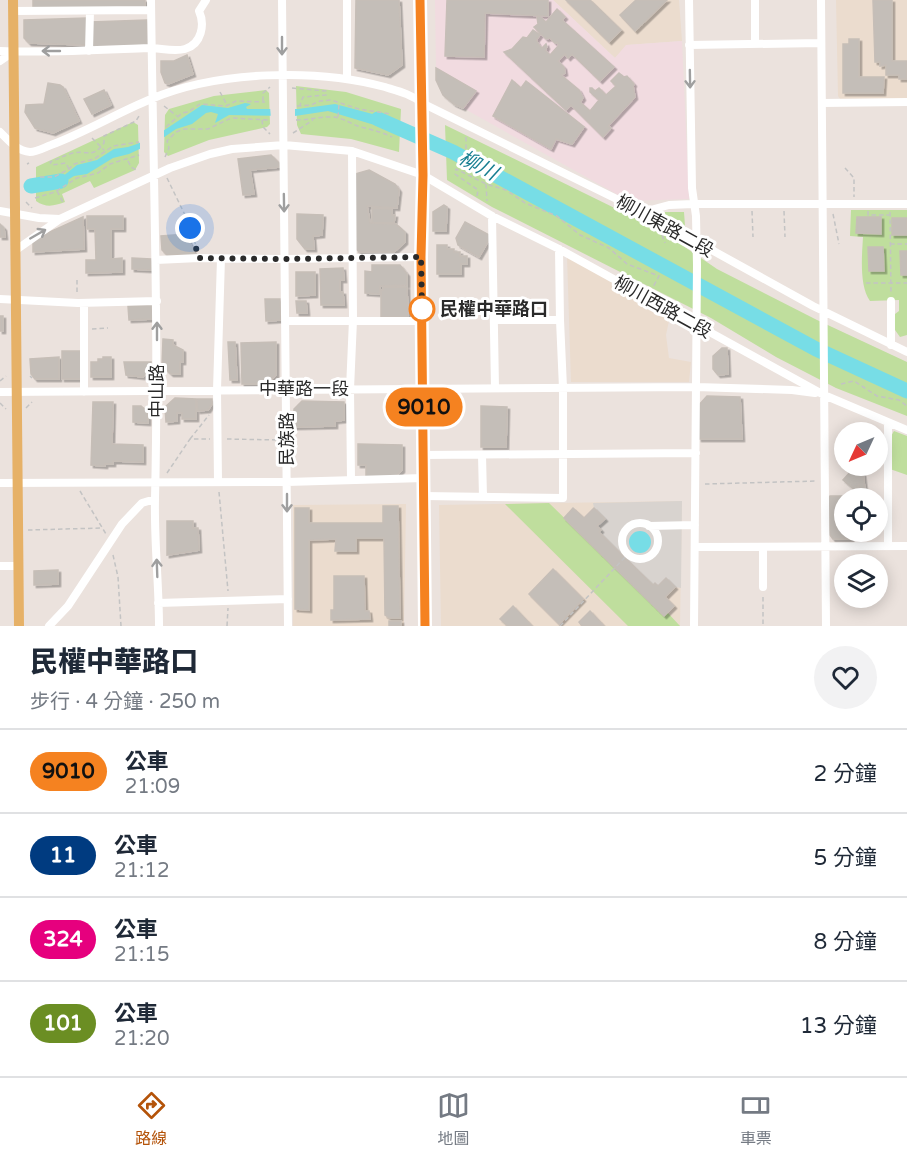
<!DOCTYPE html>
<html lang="zh-TW">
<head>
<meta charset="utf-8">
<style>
  body { margin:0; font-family:"Varela Round","Noto Sans TC",sans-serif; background:#f2f2f3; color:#1f2937; height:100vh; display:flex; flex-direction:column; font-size:22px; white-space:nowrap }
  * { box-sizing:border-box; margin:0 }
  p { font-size:20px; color:#747a83 }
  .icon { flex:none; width:33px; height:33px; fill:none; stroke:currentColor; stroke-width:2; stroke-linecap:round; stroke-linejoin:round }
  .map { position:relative; height:626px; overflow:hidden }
  .panel { display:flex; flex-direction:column; background:#fff; flex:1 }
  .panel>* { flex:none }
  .badge { padding:0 12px; border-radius:20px; font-size:21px; line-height:39px }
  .needle { width:39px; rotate:226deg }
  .fabs { position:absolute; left:834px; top:422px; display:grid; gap:12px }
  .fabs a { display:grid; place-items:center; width:54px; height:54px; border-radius:50%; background:#fff; box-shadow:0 3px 15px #0003; font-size:30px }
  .you { position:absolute; width:30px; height:30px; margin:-15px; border:4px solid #fff; border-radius:50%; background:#1a73e8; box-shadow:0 0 0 9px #1a73e833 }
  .map>.badge { position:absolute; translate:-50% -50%; box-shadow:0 0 0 3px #fff }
  .round { display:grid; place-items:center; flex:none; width:63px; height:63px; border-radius:32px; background:#f2f2f3 }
  .head { display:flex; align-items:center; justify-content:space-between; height:102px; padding:0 30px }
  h1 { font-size:28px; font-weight:800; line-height:45px }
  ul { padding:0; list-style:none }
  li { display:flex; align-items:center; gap:18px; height:84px; padding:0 30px; border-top:2px solid #e0e1e3 }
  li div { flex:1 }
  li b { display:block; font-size:22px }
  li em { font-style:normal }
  li .badge { min-width:66px; font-weight:700; text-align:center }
  .tab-bar { display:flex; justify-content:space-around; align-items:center; height:84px; border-top:2px solid #e0e1e3; background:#fff; font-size:16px; color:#747a83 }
  .tab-bar a { display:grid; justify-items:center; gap:3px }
  .tab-bar .current { color:#b45309 }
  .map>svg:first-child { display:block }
</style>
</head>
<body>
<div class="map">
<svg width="907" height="626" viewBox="0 0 907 626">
  <defs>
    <filter id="shadow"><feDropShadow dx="2.5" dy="2.5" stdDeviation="0" flood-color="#0004"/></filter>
  </defs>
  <rect width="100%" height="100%" fill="#ebe2dd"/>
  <path fill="#ebdcce" d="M553,0H679L682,41L627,45L615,58Z
    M836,0H907V102L843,103L838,96Z
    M567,256L670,316L666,335L669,358L691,362L689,382H571Z
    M682,501L680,626H441L439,505Z
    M406,504L404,626H293V505Z"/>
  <path fill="#f1dbe0" d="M435,0H553L615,58L626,45L682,41L689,199L629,201L463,108L476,91L436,68Z"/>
  <path fill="#bfde9d" d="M296,86L346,92L401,109L399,152L351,139L301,134L297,125Z
    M266,90L269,93L270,124L267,127L209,140L168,156L164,152L165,115L169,109L214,96Z
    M133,122L138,125L139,163L135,170L94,188L90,181L62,194L65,202C54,206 46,208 36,201V167Z
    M445,125L637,219L679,243L717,269L817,320L907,362V416L836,388L776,357L711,318L492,207L447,180Z
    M851,210H907V335L900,337L895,330V314L899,311V300L870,301C859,286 862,255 863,237L850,236Z
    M659,212H684L685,226H682L660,215Z
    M894,431L907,436V475L890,469V438Z
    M549,503L664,615L667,612L680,626H628L505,504Z"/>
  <path fill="#d8d3cf" d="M682,501L681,588L675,587L666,578L658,586L653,585L599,532L597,526L604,519L594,508L593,503Z"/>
  <path fill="#77dde6" d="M245,103L251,104L246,107L247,109H298L335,104L395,120L397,135L391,130L328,111L295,116L229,115L215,123L218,114L211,112L206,113L192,124L176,129L163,138L129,154L113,158L87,174L74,176L55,188L42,190L41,181L62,177L77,165L97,160L114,149L128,147L137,144L163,131L202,105L228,108Z
    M629 542a11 11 0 1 1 22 0a11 11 0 1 1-22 0Z"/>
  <path fill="#ebe2dd" d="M270,106H295V119H271Z
    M164,126V141L140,152V139Z"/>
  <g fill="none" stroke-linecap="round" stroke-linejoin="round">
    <path stroke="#77dde6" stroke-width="15" d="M378,119L453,152L816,349L907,391
      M31,186L61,181"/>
  </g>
  <path fill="#c4beb8" stroke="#c6beb7" stroke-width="1.5" filter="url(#shadow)" d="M33,0H145V7L33,10Z
    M356,0H399L402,65L388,75L355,68Z
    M447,0H548V16L485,13L484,57L445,56Z
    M566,0H590L621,30L609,42Z
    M636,0H667L635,31L620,15Z
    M873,0H892V61H907V79H899V75H886V65L880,66V62H875Z
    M557,9L565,17L562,20L614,67L600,81L572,54L568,58L565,54L558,61L564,67L565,73L561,75L579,90L583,98L580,102L590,111L599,100L590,92V88H592L595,91L599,88L606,95L616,86L611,81L619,73L624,77L627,76L634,84L633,86L635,97L608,126L611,128L603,137L571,105L566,110L504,52L512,49L523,37L527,38L533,30L540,35L536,40L539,45L542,48L546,44L547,47L545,50L550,55L559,45L557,42L555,43L550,38L546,39L534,27L538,24L537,17L539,16L546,22Z
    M87,18V45L29,43L24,38V20Z
    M147,20L148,45L91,47L90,22Z
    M849,39H859V77H884L883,93H843V44H849Z
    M187,55L193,74L168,84L165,83L161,72V61H174Z
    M436,68L476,91L463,108L454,104L443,95L436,80Z
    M512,80L521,88L526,81L584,127L572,144L556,139L551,149L493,116Z
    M48,83L60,85L63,87L79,121L53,133L35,128L25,112L26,105L44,104Z
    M104,90L111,105L92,114L84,99Z
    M271,155L279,163V167L250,170L254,194L243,195L238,159Z
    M369,170L395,184L399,190L397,208L367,206L370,223L396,224L405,232V242L394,252H360L356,249L355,174Z
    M444,205L447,207L446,231H433V212Z
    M372,208L392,209V215H395L394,223H372Z
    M297,214L323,215L322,235L313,236L314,249H305L297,239Z
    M87,216H123V229H111V259L122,258V272L86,273V260H96L95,229H87Z
    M83,217L84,249L33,252V243L39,237Z
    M857,217H881V234L856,233Z
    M892,218H907V235H892Z
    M465,222L491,236L479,257L458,245L456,238Z
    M0,224L4,228L5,237H0Z
    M186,234L195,255H167L162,250L161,236Z
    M437,245H447V249H454V252H460V256H467V264H461V274H437Z
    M868,247H883L884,271H869Z
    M900,251H907V275H901Z
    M132,258L151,259V270L132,269Z
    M372,265H400L407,274V285L380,286V294L365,293V271L372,272Z
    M343,268L344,280H340V292H343L344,305H321L320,269Z
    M296,272H315V295L296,296Z
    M383,287H407L408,317H381V290H383Z
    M265,299H280L281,320L266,321Z
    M296,301H306L307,313H297Z
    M152,305L153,319L129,320L128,306Z
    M0,316H3V331H0Z
    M163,339L173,340V345L183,350V362H180V374H171L162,366Z
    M228,342H235L237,380H230Z
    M276,342V375L267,384H242L241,343Z
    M722,348H727L728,374L718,375L713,369V356Z
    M62,351H83V379H62Z
    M59,357V379H35L31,374L30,359Z
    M103,357H111V377H91V362H98V359H103Z
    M124,362H151V369L143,377L126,375Z
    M707,396L740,397L742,439H699L697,407Z
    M175,398L196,399V419H182V413H177V421L166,422L165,407Z
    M197,399H212V404L208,410L198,411Z
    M302,401L344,402V420L335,421V426L294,427V409Z
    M93,402H113L112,444L143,445V462L113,461V464H105V466L91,465Z
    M133,406H141L148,412V423L133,422Z
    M481,406L507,407L506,447H481Z
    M844,436V460L841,459V437Z
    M358,444L402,445V470L394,478H366V465H358Z
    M848,465H862L866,498H860L859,485L855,490L843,480L852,470Z
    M830,496H845L844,531H851V539H833L830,535L828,499Z
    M383,506H398L400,618H390L385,615L384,538H356V551H335L336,539L309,540V610L295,609V508H309V523H383Z
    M573,508L584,518L594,508L605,519L597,526L601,530L599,532L624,557L653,585L655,583L658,586L666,578L675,587L665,597L674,606L664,616L564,518Z
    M167,521H193V528H198L199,550L167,555Z
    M553,569L583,599L559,624L529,594Z
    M58,570V584L34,585V571Z
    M334,576H364L365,611H369L370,619L331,620V610H334Z
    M513,606L532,626H508L500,619Z
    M590,611L604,626H582L579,622Z
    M389,621H401V626H389Z"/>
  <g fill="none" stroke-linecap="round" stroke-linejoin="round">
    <path stroke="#c3c3c3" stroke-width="1.5" stroke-dasharray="4.5 3" stroke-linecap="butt" d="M292,88L326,91V95L303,97L300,105
      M220,92L227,105
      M263,101V93L270,87
      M164,106L177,116
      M297,106L311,105L320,101L331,100L359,109L391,114
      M338,117L339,104
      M262,120L263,127L270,134
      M296,120C308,120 318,117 329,117C341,116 350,124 361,127C372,130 382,132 392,137
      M166,127L182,113L188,112L200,104L226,106L236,101L265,102
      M293,133L313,120
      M466,137V152
      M92,138L104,150
      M165,157L169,148L167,141L176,132L184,129H208L231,118L269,120
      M128,161L131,167L138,171
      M27,164L29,163
      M845,168L854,178V197
      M69,169L66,163L52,165L50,162C58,159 65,155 73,153C89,150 92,159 104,143V136L136,121L139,116
      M40,177H54L69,169L74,164L94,159L113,146L139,142
      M167,178L185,215L198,251
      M486,184L487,201
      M57,191L64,204
      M477,196L478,190L455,174L456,169L486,184L506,190L525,203L557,216L580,235L609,248L627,264L659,276L653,287
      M35,198L55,192L77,178L98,173L110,164L139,155
      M26,202L32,208
      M752,211L753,237
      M784,211L785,237
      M868,211V215H889
      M890,212L891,294
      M833,214L839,244
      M662,235L665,243
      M890,244H907
      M77,280V294
      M866,283H907
      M92,329L108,328
      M30,376L32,378
      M0,381L6,376
      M841,384L854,381L877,396L899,400L907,406
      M0,403L6,409
      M26,408L32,402
      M190,439L209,415
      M227,439L279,440
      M167,473L190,439H210
      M705,484L817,481
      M80,491L106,534
      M219,492L228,591
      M28,530L102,528
      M113,555L118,577L121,626
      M763,597V626
      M227,626L228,608
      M560,626L628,554"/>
    <path stroke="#fff" stroke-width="8" d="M151,0C153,166 159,333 155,499C154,541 159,584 159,626
      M282,0L288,626
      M347,0V78
      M689,0L692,188L696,216L697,265L694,626
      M755,0V44
      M821,0L826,626
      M13,11L151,10
      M689,45L821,43
      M0,51C49,53 99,50 148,48C160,48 174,52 185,49C202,44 205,24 199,11L206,0
      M89,51L90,11
      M0,61L13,52
      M822,103L907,102
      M0,132C8,140 17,151 30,152C37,152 45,147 51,145C86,132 117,113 151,99C217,71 316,68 385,87C398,91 411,94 422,103L643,212L813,306L907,352
      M0,211L39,218L60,219L170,168L210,154L232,149L284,145L352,151L423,175L492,216L559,249L824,395L907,430
      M643,212L669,205L693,204H907
      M492,216L495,388
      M16,250L60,219
      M156,260L199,258L285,259L421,257
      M0,299L78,303L157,301
      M494,320H560
      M285,321H422
      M891,345V301
      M0,392L696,387L792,390L815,393
      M84,392V303
      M888,423V546
      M424,455L696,453
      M482,455L483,497
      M351,480L350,389L353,320L352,151
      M218,482L217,390L221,258
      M0,483L287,482L424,478
      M424,496L563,498V388L560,320L559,249
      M622 541a18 18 0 1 1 36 0a18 18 0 1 1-36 0Z
      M649,526L695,525
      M695,547L907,546
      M763,547V587
      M0,566H19
      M158,603L288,599
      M49,626L68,606L122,524L142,503L155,499"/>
    <path stroke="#e6b167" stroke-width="10" d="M13,0L19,626
      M420,0L423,175L421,257L425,626"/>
  </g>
  <defs><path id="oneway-shaft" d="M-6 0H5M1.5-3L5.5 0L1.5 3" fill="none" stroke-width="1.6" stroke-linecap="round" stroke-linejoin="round" transform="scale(1.5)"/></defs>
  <g stroke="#9f9f9f">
    <use href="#oneway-shaft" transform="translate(282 46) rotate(90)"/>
    <use href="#oneway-shaft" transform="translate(51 51) rotate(180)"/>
    <use href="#oneway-shaft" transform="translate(690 79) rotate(89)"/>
    <use href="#oneway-shaft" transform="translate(284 203) rotate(89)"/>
    <use href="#oneway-shaft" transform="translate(38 234) rotate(-30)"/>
    <use href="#oneway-shaft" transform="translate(157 331) rotate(-90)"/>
    <use href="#oneway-shaft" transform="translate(287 503) rotate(90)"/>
    <use href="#oneway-shaft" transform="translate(157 568) rotate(-92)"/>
  </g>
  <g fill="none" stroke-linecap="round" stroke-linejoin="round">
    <defs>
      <path id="line" d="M420,0L423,175L421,257L425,626"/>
    </defs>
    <use href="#line" stroke="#fff" stroke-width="14"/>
    <use href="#line" stroke="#f58220" stroke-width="9"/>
    <path stroke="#2a2a2a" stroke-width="6" stroke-dasharray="0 10.8" d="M190,228L199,258L285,259L421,257L422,309"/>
  </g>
  <circle fill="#fff" stroke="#f58220" stroke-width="3" cx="422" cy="309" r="12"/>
  <g text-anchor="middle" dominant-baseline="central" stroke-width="6" stroke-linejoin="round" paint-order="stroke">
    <g font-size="18" fill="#2a2a2a" stroke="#fff">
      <text transform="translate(665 226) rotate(29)">柳川東路二段</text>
      <text transform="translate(663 307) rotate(29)">柳川西路二段</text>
      <text x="304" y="389">中華路一段</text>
      <text transform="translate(157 391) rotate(-90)">中山路</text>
      <text transform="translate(287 439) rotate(-90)">民族路</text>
    </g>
    <g font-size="18" font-weight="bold" fill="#2a2a2a" stroke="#fff" text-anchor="start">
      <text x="440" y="309">民權中華路口</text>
    </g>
    <g font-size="20" font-style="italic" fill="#177e91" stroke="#fff">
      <text transform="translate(478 166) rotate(28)">柳川</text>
    </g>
  </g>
</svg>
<div class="fabs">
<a><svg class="needle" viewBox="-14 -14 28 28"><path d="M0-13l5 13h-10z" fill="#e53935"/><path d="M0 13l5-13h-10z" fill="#747a83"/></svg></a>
<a><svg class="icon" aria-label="locate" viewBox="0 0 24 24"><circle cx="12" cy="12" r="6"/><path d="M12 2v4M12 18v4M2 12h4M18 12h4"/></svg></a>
<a><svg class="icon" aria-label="layers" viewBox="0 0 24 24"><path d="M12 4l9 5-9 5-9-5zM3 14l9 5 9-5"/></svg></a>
</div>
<div class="you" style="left:190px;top:228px"></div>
<b class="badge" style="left:424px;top:407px;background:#f58220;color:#111">9010</b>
</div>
<section class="panel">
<div class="head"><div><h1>民權中華路口</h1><p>步行 · 4 分鐘 · 250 m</p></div><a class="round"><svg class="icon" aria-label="heart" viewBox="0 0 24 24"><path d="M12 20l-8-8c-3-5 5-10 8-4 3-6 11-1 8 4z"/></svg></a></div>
<ul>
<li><span class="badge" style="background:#f58220;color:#111">9010</span><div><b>公車</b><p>21:09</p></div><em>2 分鐘</em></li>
<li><span class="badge" style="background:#003b80;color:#fff">11</span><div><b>公車</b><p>21:12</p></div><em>5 分鐘</em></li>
<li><span class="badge" style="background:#e6007e;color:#fff">324</span><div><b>公車</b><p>21:15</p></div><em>8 分鐘</em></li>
<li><span class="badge" style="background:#6b8e23;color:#fff">101</span><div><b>公車</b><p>21:20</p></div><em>13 分鐘</em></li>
</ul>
</section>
<nav class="tab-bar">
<a class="current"><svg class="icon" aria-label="directions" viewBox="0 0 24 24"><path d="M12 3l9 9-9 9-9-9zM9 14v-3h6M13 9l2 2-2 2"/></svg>路線</a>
<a><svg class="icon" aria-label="map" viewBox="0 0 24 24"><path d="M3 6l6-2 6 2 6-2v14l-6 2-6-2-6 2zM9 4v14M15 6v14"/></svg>地圖</a>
<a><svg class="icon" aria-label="tickets" viewBox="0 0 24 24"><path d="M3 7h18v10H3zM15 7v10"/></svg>車票</a>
</nav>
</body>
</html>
